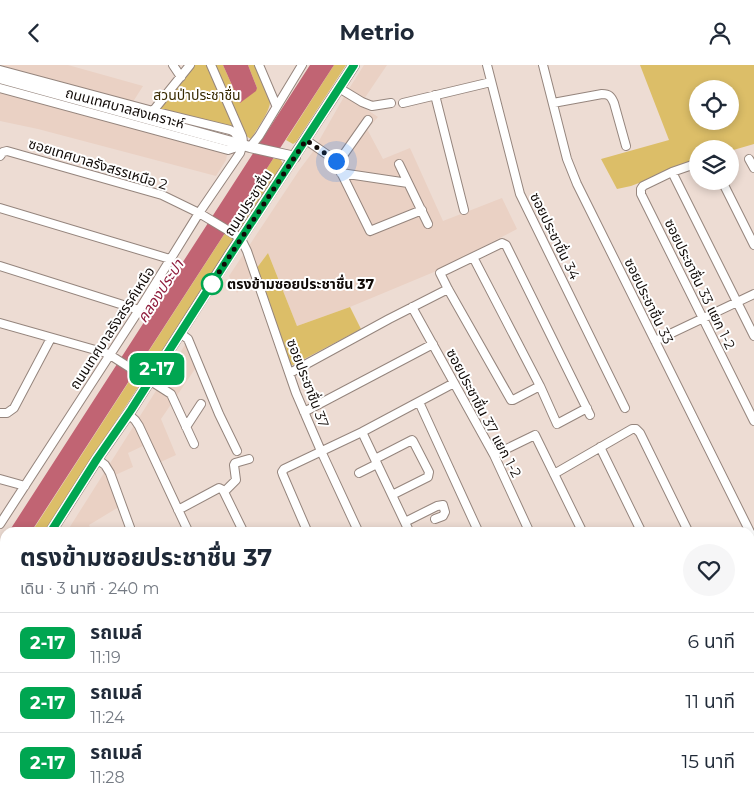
<!DOCTYPE html>
<html lang="th">
<head>
<meta charset="utf-8">
<style>
  body { margin:0; font-family:Montserrat,"Noto Sans Thai",sans-serif; background:#f6f6f7; color:#1f2937; height:100vh; display:flex; flex-direction:column; font-size:19px; white-space:nowrap }
  * { box-sizing:border-box; margin:0 }
  p { font-size:16px; color:#747a83 }
  .icon { flex:none; width:28px; height:28px; fill:none; stroke:currentColor; stroke-width:2; stroke-linecap:round; stroke-linejoin:round }
  .map { position:relative; flex:1; overflow:hidden }
  .drawer { position:absolute; left:0px; top:462px; width:755px; height:276px; display:flex; flex-direction:column; background:#fff; border-radius:15px 15px 0 0; box-shadow:0 2px 8px #0003 }
  .drawer>* { flex:none }
  .badge { padding:0 10px; border-radius:8px; font-size:18px; line-height:32px }
  .fabs { position:absolute; left:689px; top:15px; display:grid; gap:10px }
  .fabs a { display:grid; place-items:center; width:50px; height:50px; border-radius:50%; background:#fff; box-shadow:0 2px 8px #0003; font-size:25px }
  .you { position:absolute; width:25px; height:25px; margin:-12px; border:4px solid #fff; border-radius:50%; background:#1a73e8; box-shadow:0 0 0 8px #1a73e833 }
  .map>.badge { position:absolute; translate:-50% -50%; box-shadow:0 0 0 2px #fff }
  .round { display:grid; place-items:center; flex:none; width:52px; height:52px; border-radius:26px; background:#f6f6f7 }
  .overview { display:flex; align-items:center; justify-content:space-between; height:85px; padding:0 20px }
  h1 { font-size:24px; font-weight:700; line-height:38px }
  ul { padding:0; list-style:none }
  li { display:flex; align-items:center; gap:15px; height:60px; padding:0 20px; border-top:1px solid #e0e1e3 }
  li div { flex:1 }
  li b { display:block; font-size:19px }
  li em { font-style:normal }
  li .badge { min-width:55px; font-weight:700; text-align:center }
  header { display:flex; justify-content:space-between; align-items:center; height:65px; padding:0 20px; background:#fff; font-size:22px; font-weight:700 }
  .map>svg:first-child { display:block }
</style>
</head>
<body>
<header><svg class="icon" aria-label="back" viewBox="0 0 24 24"><path d="M15 5l-7 7 7 7"/></svg>Metrio<svg class="icon" aria-label="person" viewBox="0 0 24 24"><circle cx="12" cy="8" r="4"/><path d="M4 21q1-7 8-7t8 7"/></svg></header>
<div class="map">
<svg width="754" height="738" viewBox="0 0 754 738">
  <rect width="100%" height="100%" fill="#eddcd3"/>
  <path fill="#ead1c4" d="M0,0H68L143,21L131,40L0,2Z
    M364,0H387L360,40L378,52L367,64L383,94L410,83L443,156L502,133L517,164L434,207L350,242L297,261L268,188L237,228L229,211L300,104L312,88L345,30Z
    M0,26L224,87L227,90L226,95L216,111L38,64L0,56Z
    M190,272L197,301L161,354L176,390L154,400L145,380L128,388L133,402L113,411L122,440L89,460L92,467L66,468Z"/>
  <path fill="#dcbe68" fill-rule="evenodd" d="M192,0H209L237,64L159,45Z
    M215,0H223L240,38L257,23L248,0H257C261,9 271,29 270,38C269,48 256,65 251,74L246,71Z
    M334,0H346L296,77L293,79L286,75Z
    M640,0H754V79L730,86V84H698L697,96L631,121L617,124L601,94L669,75ZM698,24H730V56H698Z
    M280,93L283,99L44,467L31,468L273,94Z
    M268,188L297,261L350,242L361,264L291,301L289,300L256,204Z"/>
  <path fill="#c16473" d="M223,0H248L257,23L256,26L240,38Z
    M310,0H334L31,467L8,468Z"/>
  <g fill="none" stroke-linecap="round" stroke-linejoin="round">
    <defs>
      <path id="street" d="M173,0L181,12
        M259,0L276,40
        M487,0L520,129L625,343
        M543,0L567,94L577,119L754,475
        M0,5L153,46L230,65L234,67L241,76
        M0,23L228,85L243,80
        M339,23L362,37L372,41L391,38
        M435,30L464,145
        M403,38L491,17
        M553,38L602,29C609,29 611,31 614,38L626,81
        M153,46L190,0
        M306,75L335,95L370,166L422,145
        M250,82L259,71L302,0
        M0,91L3,87L7,86L162,130L199,148L234,169L241,174L247,186L296,328L321,386L359,468
        M749,94L754,103
        M698,98L672,107L643,121L641,124V129L754,356
        M337,99L368,55
        M399,99L428,159
        M672,107L754,271
        M341,108L408,118
        M722,116L754,180
        M0,143L170,194
        M473,192L540,321L557,359L587,343
        M0,201L139,245
        M412,242L494,390L530,468
        M0,258L106,288L110,290L171,329L194,379
        M180,268L188,274L219,349L237,386
        M655,276L754,229
        M290,308L389,254L448,224
        M540,321L513,335H511L448,224L440,208L502,178L506,180L590,350
        M419,337L479,468
        M304,347L433,279
        M0,348H7L14,343L51,273
        M128,349L135,355L139,361L189,468
        M186,362L201,339
        M362,367L410,468
        M600,382L642,468
        M494,390L535,370L583,468
        M97,394L105,400L110,408L132,468
        M375,394L412,375L413,376L429,407L428,412L392,430
        M359,408L377,399
        M554,409L632,364H636L640,368L689,468
        M0,414L25,421
        M224,427L236,415L234,400L235,398L249,394
        M178,445L219,423L223,425L244,468
        M405,457L437,441L443,440L445,447L443,451L435,454
        M0,459L139,245L199,148L240,88C242,82 244,77 242,71L211,0
        M308,468L283,410L282,407L284,404L362,367L454,318
        M0,560L5,567
        M750,589L754,598
        M750,608L754,606
        M750,657L754,656
        M80,734L81,738
        M104,734L105,738
        M166,734L168,738
        M250,734L252,738
        M302,734L304,738
        M362,734L364,738
        M429,734L430,738
        M484,734L486,738
        M535,734L537,738
        M602,734L604,738
        M657,734L659,738
        M583,738L591,734"/>
      <path id="secondary" d="M0,13L250,82L295,92
        M50,468L97,394L131,345L229,191L354,0
        M0,545L5,537"/>
    </defs>
    <use href="#street" stroke="#95857d" stroke-width="10"/>
    <use href="#secondary" stroke="#95857d" stroke-width="12"/>
    <use href="#street" stroke="#fff" stroke-width="8"/>
    <use href="#secondary" stroke="#fff" stroke-width="10"/>
  </g>
  <g fill="none" stroke-linecap="round" stroke-linejoin="round">
    <defs>
      <path id="line" d="M50,468L97,394L131,345L229,192L354,0"/>
    </defs>
    <use href="#line" stroke="#fff" stroke-width="11"/>
    <use href="#line" stroke="#00a651" stroke-width="8"/>
    <path stroke="#100a07" stroke-width="5" stroke-dasharray="0 9" d="M212,219L208,224L306,75L336,96"/>
  </g>
  <circle fill="#fff" stroke="#00a651" stroke-width="2.5" cx="212" cy="219" r="10"/>
  <g text-anchor="middle" dominant-baseline="central" stroke-width="4" stroke-linejoin="round" paint-order="stroke">
    <g font-size="14" fill="#382b01" stroke="#fff">
      <text x="197" y="30">สวนป่าประชาชื่น</text>
    </g>
    <g font-size="14" fill="#100a07" stroke="#fff">
      <text transform="translate(125 43) rotate(15)">ถนนเทศบาลสงเคราะห์</text>
      <text transform="translate(98 99) rotate(17)">ซอยเทศบาลรังสรรเหนือ 2</text>
      <text transform="translate(248 138) rotate(-57)">ถนนประชาชื่น</text>
      <text transform="translate(555 171) rotate(64)">ซอยประชาชื่น 34</text>
      <text transform="translate(700 219) rotate(64)">ซอยประชาชื่น 33 แยก 1-2</text>
      <text transform="translate(649 236) rotate(64)">ซอยประชาชื่น 33</text>
      <text transform="translate(112 263) rotate(-57)">ถนนเทศบาลรังสรรค์เหนือ</text>
      <text transform="translate(308 318) rotate(69)">ซอยประชาชื่น 37</text>
      <text transform="translate(484 348) rotate(62)">ซอยประชาชื่น 37 แยก 1-2</text>
    </g>
    <g font-size="14" font-weight="bold" fill="#100a07" stroke="#fff" text-anchor="start">
      <text x="227" y="219">ตรงข้ามซอยประชาชื่น 37</text>
    </g>
    <g font-size="15" font-style="italic" fill="#8f1c3c" stroke="#fff">
      <text transform="translate(160 226) rotate(-57)">คลองประปา</text>
    </g>
  </g>
</svg>
<div class="fabs">
<a><svg class="icon" aria-label="locate" viewBox="0 0 24 24"><circle cx="12" cy="12" r="6"/><path d="M12 2v4M12 18v4M2 12h4M18 12h4"/></svg></a>
<a><svg class="icon" aria-label="layers" viewBox="0 0 24 24"><path d="M12 4l9 5-9 5-9-5zM3 14l9 5 9-5"/></svg></a>
</div>
<div class="you" style="left:336px;top:96px"></div>
<b class="badge" style="left:157px;top:304px;background:#00a651;color:#fff">2-17</b>
<section class="drawer">
<div class="overview"><div><h1>ตรงข้ามซอยประชาชื่น 37</h1><p>เดิน · 3 นาที · 240 m</p></div><a class="round"><svg class="icon" aria-label="heart" viewBox="0 0 24 24"><path d="M12 20l-8-8c-3-5 5-10 8-4 3-6 11-1 8 4z"/></svg></a></div>
<ul>
<li><span class="badge" style="background:#00a651;color:#fff">2-17</span><div><b>รถเมล์</b><p>11:19</p></div><em>6 นาที</em></li>
<li><span class="badge" style="background:#00a651;color:#fff">2-17</span><div><b>รถเมล์</b><p>11:24</p></div><em>11 นาที</em></li>
<li><span class="badge" style="background:#00a651;color:#fff">2-17</span><div><b>รถเมล์</b><p>11:28</p></div><em>15 นาที</em></li>
</ul>
</section>
</div>
</body>
</html>
